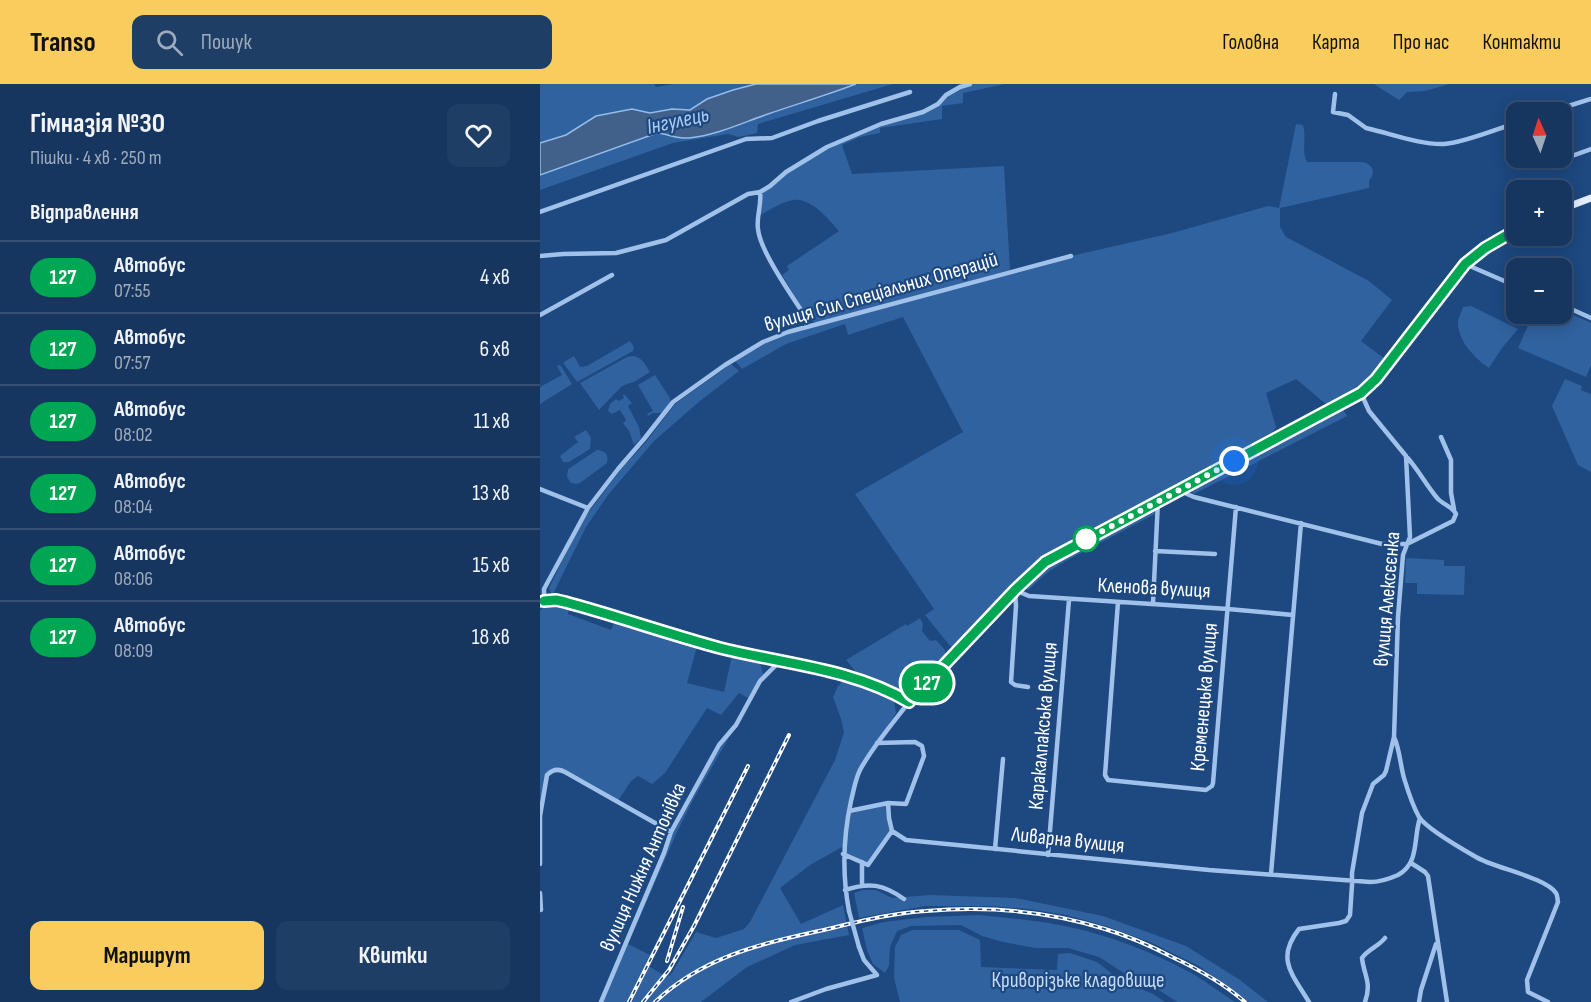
<!DOCTYPE html>
<html lang="uk">
<head>
<meta charset="utf-8">
<style>
  body { margin:0; font-family:"Sofia Sans Condensed",sans-serif; background:#1f3e66; color:#f1f3f6; height:100vh; display:flex; flex-direction:column; font-size:22px; white-space:nowrap }
  * { box-sizing:border-box; margin:0 }
  p { font-size:20px; color:#9eabbd }
  .icon { flex:none; width:33px; height:33px; fill:none; stroke:currentColor; stroke-width:2; stroke-linecap:round; stroke-linejoin:round }
  .map { position:relative; flex:1; overflow:hidden }
  .drawer { display:flex; flex-direction:column; background:#163660; width:540px }
  .drawer>* { flex:none }
  .badge { padding:0 12px; border-radius:20px; font-size:21px; line-height:39px }
  .needle { width:39px; rotate:357deg }
  .controls { position:absolute; left:966px; top:18px; display:grid; gap:12px }
  .controls a { display:grid; place-items:center; width:66px; height:66px; border-radius:12px; background:#163660; box-shadow:0 3px 15px #0003,0 0 0 2px #355075; font-size:30px }
  .you { position:absolute; width:30px; height:30px; margin:-15px; border:4px solid #fff; border-radius:50%; background:#1a73e8; box-shadow:0 0 0 9px #1a73e833 }
  .map>.badge { position:absolute; translate:-50% -50%; box-shadow:0 0 0 3px #fff }
  h2 { padding:0 30px; font-size:22px; line-height:54px }
  .round { display:grid; place-items:center; flex:none; width:63px; height:63px; border-radius:12px; background:#1f3e66 }
  .overview { display:flex; align-items:center; justify-content:space-between; height:102px; padding:0 30px }
  h1 { font-size:28px; font-weight:700; line-height:45px }
  .button { display:flex; gap:12px; margin-top:auto; padding:12px 30px }
  .button a { flex:1; height:69px; border-radius:12px; background:#f9cc5e; color:#111; font-size:24px; font-weight:700; line-height:69px; text-align:center }
  .button a+a { background:#1f3e66; color:#f1f3f6 }
  ul { padding:0; list-style:none }
  li { display:flex; align-items:center; gap:18px; height:72px; padding:0 30px; border-top:2px solid #355075 }
  li div { flex:1 }
  li b { display:block; font-size:22px }
  li em { font-style:normal }
  li .badge { min-width:66px; font-weight:700; text-align:center }
  header { display:flex; align-items:center; gap:36px; box-sizing:border-box; height:84px; padding:0 30px; background:#f9cc5e; color:#111 }
  header strong { font-size:28px }
  nav { display:flex; gap:33px; margin-inline-start:auto; font-size:21px }
  .search { width:420px; height:54px; background:#1f3e66; display:flex; align-items:center; gap:15px; box-sizing:border-box; padding:0 21px; border-radius:12px; color:#9eabbd; font-size:22px }
  main { display:flex; flex:1; min-height:0 }
  .map>svg:first-child { display:block }
</style>
</head>
<body>
<header>
<strong>Transo</strong>
<div class="search"><svg class="icon" aria-label="search" viewBox="0 0 24 24"><circle cx="10" cy="10" r="6"/><path d="M15 15l6 6"/></svg>Пошук</div>
<nav><a>Головна</a><a>Карта</a><a>Про нас</a><a>Контакти</a></nav>
</header>
<main>
<section class="drawer">
<div class="overview"><div><h1>Гімназія №30</h1><p>Пішки · 4 хв · 250 m</p></div><a class="round"><svg class="icon" aria-label="heart" viewBox="0 0 24 24"><path d="M12 20l-8-8c-3-5 5-10 8-4 3-6 11-1 8 4z"/></svg></a></div>
<h2>Відправлення</h2>
<ul>
<li><span class="badge" style="background:#00a651;color:#fff">127</span><div><b>Автобус</b><p>07:55</p></div><em>4 хв</em></li>
<li><span class="badge" style="background:#00a651;color:#fff">127</span><div><b>Автобус</b><p>07:57</p></div><em>6 хв</em></li>
<li><span class="badge" style="background:#00a651;color:#fff">127</span><div><b>Автобус</b><p>08:02</p></div><em>11 хв</em></li>
<li><span class="badge" style="background:#00a651;color:#fff">127</span><div><b>Автобус</b><p>08:04</p></div><em>13 хв</em></li>
<li><span class="badge" style="background:#00a651;color:#fff">127</span><div><b>Автобус</b><p>08:06</p></div><em>15 хв</em></li>
<li><span class="badge" style="background:#00a651;color:#fff">127</span><div><b>Автобус</b><p>08:09</p></div><em>18 хв</em></li>
</ul>
<div class="button"><a>Маршрут</a><a>Квитки</a></div>
</section>
<div class="map">
<svg width="1051" height="918" viewBox="0 0 1051 918">
  <rect width="100%" height="100%" fill="#1d4880"/>
  <path fill="#30629f" d="M0,0H114L116,3L133,0H216L193,6L167,15L150,26L132,25L110,29L92,25L56,32L26,51L0,59Z
    M316,0H353L218,40L217,49L199,53L188,50L133,59L0,106V91L117,49L148,54L185,46L228,30L283,13Z
    M430,0H465L423,9V19L402,22V35L340,44V49L320,53L302,61L312,90L464,82L470,186L281,238H274L268,234L242,191L249,186L247,182L299,147C288,135 272,114 253,116C241,118 229,127 218,132L220,108L246,88L313,52L383,28L406,11Z
    M834,0H910L885,7L867,8L859,16Z
    M756,40L763,41C767,54 761,67 767,78H822C832,79 837,89 829,96V104L740,124V143L746,153L829,197L852,216L821,257L845,275C829,298 814,314 787,321L756,295L726,309L736,343C733,350 726,350 723,357L601,423L503,473L472,502L415,564L410,562L385,531L394,525L315,410L423,348L363,233L308,251L305,240L246,260L202,285L195,277L224,260L249,250L531,172L632,149L728,122L739,124Z
    M931,222L978,245L962,264L949,284C934,274 917,256 918,237C919,232 922,227 923,223Z
    M1022,226L1051,239V281L1046,293L978,264L993,230H1022Z
    M90,257L94,263L93,267L37,298L24,280V278L34,272L40,283L47,282Z
    M93,272C102,273 105,280 110,288L94,298L87,300L81,303L59,326L40,299L87,273Z
    M191,280L199,287L160,317L114,357L68,411L46,443L13,510L11,509L9,504L40,440L81,385L106,358L135,320Z
    M19,281L21,282L32,300L0,320V303L22,291L17,282Z
    M115,291L130,314V320L122,329H113L108,332L107,330L113,327L98,301Z
    M1025,295L1042,302L1041,306L1051,310V388L1038,381L1012,322Z
    M84,310L92,319L88,322L99,343L101,354L94,361L89,347L83,339L86,336L80,326L72,330L68,327L70,320L76,315L79,317L84,314L83,311Z
    M802,324L807,332L654,410L650,406L651,403Z
    M46,346L51,354L50,365L29,378H23L20,372L38,358L34,353Z
    M57,366C65,366 69,371 67,379L40,399L36,400L31,399L27,393L28,385Z
    M610,424H614L615,430L524,478L508,488L488,506L485,502L487,499L503,482Z
    M866,474L904,476V482H925L924,511L877,510V499H865Z
    M16,520L29,523L28,530L71,546L75,537L157,562L147,599L184,608L192,572L218,576L221,582L223,590L208,614L199,609L181,631L167,624L125,689L112,700L98,692L91,697L78,717L53,701L22,685L11,686L0,723V526L7,521Z
    M380,534L383,540L382,547L390,557L396,556L405,566L407,573L375,606L369,610H363L347,600L338,599L321,594L306,576L366,540L367,542Z
    M302,598C319,598 342,606 354,618L356,629L321,685L309,726L348,719L352,747L328,781L303,770L304,762L270,781L240,804L261,840L303,821L309,851L255,861L207,883L161,918H62L133,749L181,662L191,650L154,714L137,748L88,860L110,871L105,880L127,893L132,889L156,848L176,854L204,845L210,838L295,676L304,648L301,635L293,613L298,602Z
    M323,806H336L352,814L390,811L476,814L563,832L646,862L700,896L728,918H709L659,882L612,859L566,842L526,831L489,825L451,822H385L319,834L314,809Z
    M439,831C467,834 496,836 525,842C569,851 613,868 653,890C667,898 681,909 695,918H637L616,904L587,891L559,873L528,864H495L463,858L442,852L421,841L371,842L357,847L350,863L349,882L345,889L333,880L327,866L322,844L344,838L386,833Z
    M372,846H419L440,856L441,883L517,886L518,870L530,869L557,878L580,896L613,910L625,918H360L354,894L355,863L361,851Z"/>
  <path fill="#41618b" stroke="#94bceb" stroke-width="1.5" d="M216,0H316C287,11 257,20 228,30C202,39 177,51 149,54C137,55 128,50 117,49L0,91V59L26,51L56,32L92,25L110,29L132,25L150,26L167,15L193,6Z"/>
  <g fill="none" stroke-linecap="round" stroke-linejoin="round">
    <path stroke="#a0c1e9" stroke-width="4.5" d="M795,10L793,28L808,31L826,44L834,46C854,51 883,61 904,60C923,59 957,45 976,39
      M1009,28L1051,15
      M1015,78L1051,65
      M220,108C222,120 216,133 218,145C220,167 252,212 265,232L267,243
      M0,128L206,55L232,54L278,37L370,8
      M0,172L23,170L76,169L126,156L208,110L220,108L230,102L246,88L287,63L341,40L383,28L398,20L406,11L420,3L430,0
      M925,180L976,202
      M1022,221L1051,234
      M0,231L72,191
      M821,309L829,327L866,372L870,453L863,471L858,533L854,653C860,666 860,680 864,694C867,704 874,724 879,733C887,745 922,765 936,773C954,784 1005,793 1016,809C1018,812 1017,814 1018,818L987,896L988,908L1008,918
      M901,353L911,376V409L914,425
      M644,403L647,410L654,413L842,460H867L913,437L916,430C913,423 904,421 898,415C886,401 878,385 866,372
      M0,405L48,424
      M615,467L675,470
      M4,517V505L48,424L78,385L104,355L133,318L185,281L223,258L248,248L531,172
      M578,518L565,691L568,696L666,706L672,702L673,699L696,423
      M613,519L618,417
      M488,603L475,601L471,598L476,522L475,506L489,512L688,525L753,531
      M348,719L349,734L352,747L366,756L669,786L830,798C840,798 849,795 858,791C880,779 873,754 880,734
      M309,727L348,719L366,720L384,672L382,662L375,658L337,659
      M455,765L463,675
      M303,770L328,781L352,747
      M508,771L529,516
      M871,779L885,788L888,792L907,918
      M0,780V732L7,691C12,686 18,684 25,688L131,748
      M731,790L761,439
      M322,801V778
      M305,806C329,798 343,800 364,815
      M0,809L1,826
      M309,827C302,790 303,754 311,717C314,706 315,696 320,686C333,662 352,640 369,618
      M61,918L124,769L131,748L179,661L196,641L220,597L241,576
      M251,918L286,905L337,891L324,876L319,863
      M769,918C753,891 735,875 759,845L799,839L806,837L810,831L812,801V789L822,729L833,700L844,691L846,687L854,653
      M825,918C832,898 824,892 822,874C827,866 839,862 845,854
      M879,918L881,906L896,860"/>
    <path stroke="#e4eefe" stroke-width="7" d="M1022,125L1051,114
      M0,520L4,517L16,516L180,564L265,581L290,588L347,607L369,618L475,506L505,478L821,309L836,295L925,180L945,164L976,146"/>
    <defs>
      <path id="rail" d="M127,877L143,823
        M89,918L208,682
        M103,918L129,886L154,842L249,651
        M115,918C162,874 218,860 279,847C314,839 350,829 386,827C445,822 508,827 565,845C588,852 611,862 632,873C658,885 683,899 705,918"/>
    </defs>
    <use href="#rail" stroke="#fff" stroke-width="4"/>
    <use href="#rail" stroke="#1d4880" stroke-width="1.5" stroke-dasharray="4.5" stroke-linecap="butt"/>
    <path stroke="#a0c1e9" stroke-width="4.5" d="M309,827L319,863"/>
  </g>
  <g fill="none" stroke-linecap="round" stroke-linejoin="round">
    <defs>
      <path id="line" d="M4,517L16,516L25,518C77,532 128,550 180,564C243,580 311,584 369,618L475,506L505,478L821,309L836,295L925,180L945,164L976,146"/>
    </defs>
    <use href="#line" stroke="#fff" stroke-width="14"/>
    <use href="#line" stroke="#00a651" stroke-width="9"/>
    <path stroke="#fff" stroke-width="6" stroke-dasharray="0 10.8" d="M546,455L540,459L694,377"/>
  </g>
  <circle fill="#fff" stroke="#00a651" stroke-width="3" cx="546" cy="455" r="12"/>
  <g text-anchor="middle" dominant-baseline="central" stroke-width="4.5" stroke-linejoin="round" paint-order="stroke">
    <g font-size="21" fill="#fff" stroke="#1d4880">
      <text transform="translate(341 208) rotate(-16)">вулиця Сил Спеціальних Операцій</text>
      <text transform="translate(614 504) rotate(3)">Кленова вулиця</text>
      <text transform="translate(847 515) rotate(-85)">вулиця Алексєєнка</text>
      <text transform="translate(664 613) rotate(-85)">Кременецька вулиця</text>
      <text transform="translate(503 642) rotate(-85)">Каракалпакська вулиця</text>
      <text transform="translate(528 756) rotate(6)">Ливарна вулиця</text>
      <text transform="translate(103 783) rotate(-66)">вулиця Нижня Антонівка</text>
    </g>
    <g font-size="21" fill="#c5dcf7" stroke="#1d4880">
      <text x="538" y="896">Криворізьке кладовище</text>
    </g>
    <g font-size="22" font-style="italic" fill="#accbf1" stroke="#1d4880">
      <text transform="translate(138 37) rotate(-12)">Інгулець</text>
    </g>
  </g>
</svg>
<div class="controls">
<a><svg class="needle" viewBox="-14 -14 28 28"><path d="M0-13l5 13h-10z" fill="#e53935"/><path d="M0 13l5-13h-10z" fill="#9eabbd"/></svg></a>
<a>+</a>
<a>−</a>
</div>
<div class="you" style="left:694px;top:377px"></div>
<b class="badge" style="left:387px;top:599px;background:#00a651;color:#fff">127</b>
</div>
</main>
</body>
</html>
